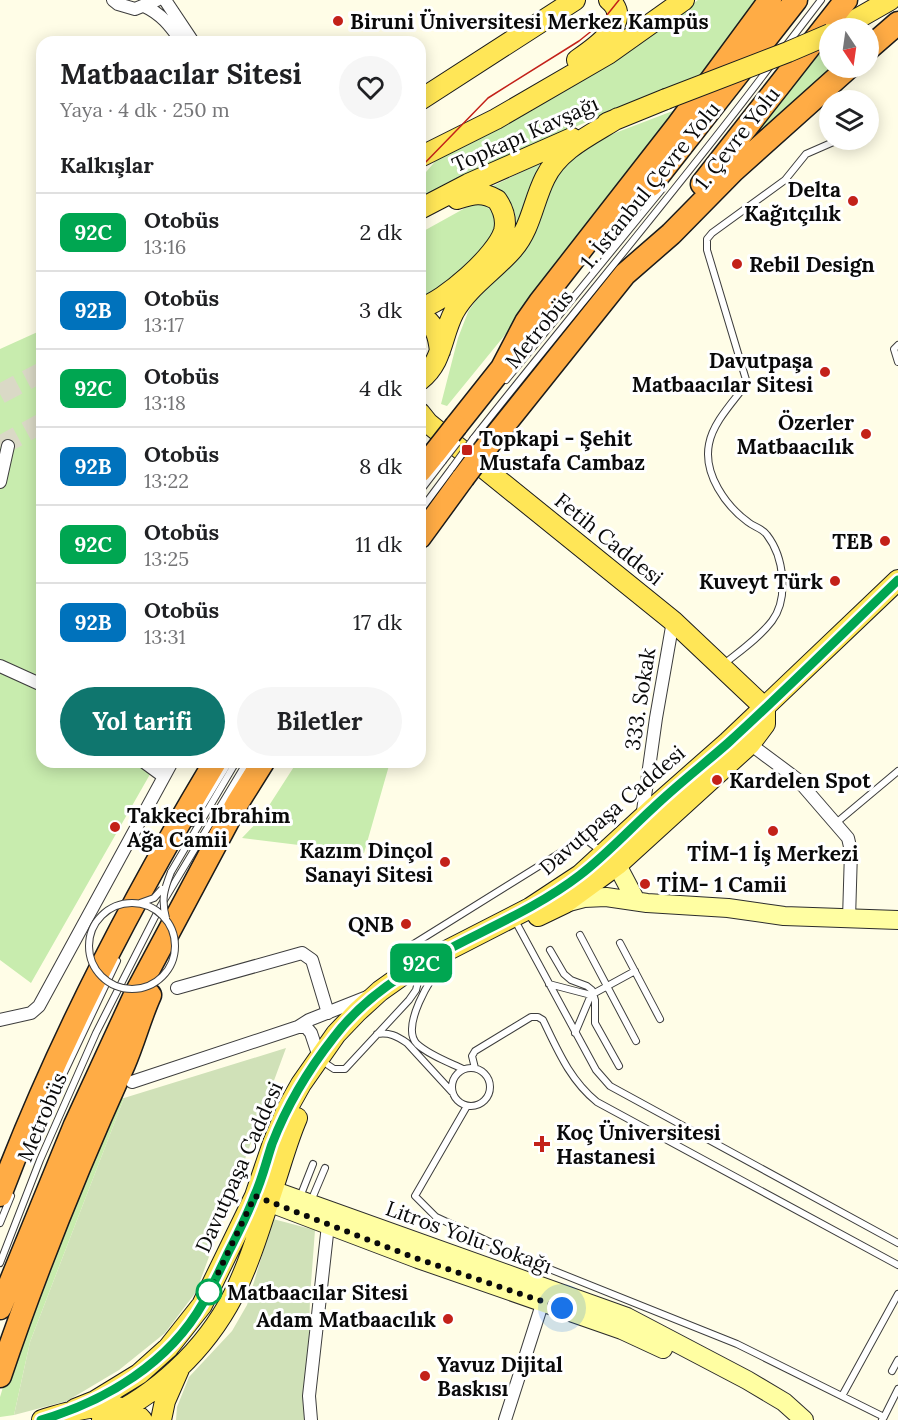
<!DOCTYPE html>
<html lang="tr">
<head>
<meta charset="utf-8">
<style>
  body { margin:0; font-family:Lora,serif; background:#f6f6f6; color:#202124; height:100vh; display:flex; flex-direction:column; font-size:22px; white-space:nowrap }
  * { box-sizing:border-box; margin:0 }
  p { font-size:20px; color:#757577 }
  .icon { flex:none; width:33px; height:33px; fill:none; stroke:currentColor; stroke-width:2; stroke-linecap:round; stroke-linejoin:round }
  .map { position:relative; flex:1; overflow:hidden }
  .panel { position:absolute; left:36px; top:36px; width:390px; height:732px; display:flex; flex-direction:column; background:#fff; border-radius:18px; box-shadow:0 3px 15px #0003 }
  .panel>* { flex:none }
  .badge { padding:0 12px; border-radius:9px; font-size:21px; line-height:39px }
  .needle { width:39px; rotate:167deg }
  .buttons { position:absolute; left:819px; top:18px; display:grid; gap:12px }
  .buttons a { display:grid; place-items:center; width:60px; height:60px; border-radius:50%; background:#fff; box-shadow:0 3px 15px #0003; font-size:30px }
  .you { position:absolute; width:30px; height:30px; margin:-15px; border:4px solid #fff; border-radius:50%; background:#1a73e8; box-shadow:0 0 0 9px #1a73e833 }
  .map>.badge { position:absolute; translate:-50% -50%; box-shadow:0 0 0 3px #fff }
  h2 { padding:0 24px; font-size:22px; line-height:54px }
  .round { display:grid; place-items:center; flex:none; width:63px; height:63px; border-radius:32px; background:#f6f6f6 }
  .headline { display:flex; align-items:center; justify-content:space-between; height:102px; padding:0 24px }
  h1 { font-size:28px; font-weight:800; line-height:45px }
  .cta { display:flex; gap:12px; margin-top:auto; padding:12px 24px }
  .cta a { flex:1; height:69px; border-radius:36px; background:#0f766e; color:#fff; font-size:24px; font-weight:800; line-height:69px; text-align:center }
  .cta a+a { background:#f6f6f6; color:#202124 }
  ul { padding:0; list-style:none }
  li { display:flex; align-items:center; gap:18px; height:78px; padding:0 24px; border-top:2px solid #e0e0e0 }
  li div { flex:1 }
  li b { display:block; font-size:22px }
  li em { font-style:normal }
  li .badge { min-width:66px; font-weight:700; text-align:center }
  .map>svg:first-child { display:block }
</style>
</head>
<body>
<div class="map">
<svg width="898" height="1420" viewBox="0 0 898 1420">
  <rect width="100%" height="100%" fill="#fffde7"/>
  <path fill="#c8ecae" d="M698,0H762L713,69L584,123L492,163L420,200V179L438,158L666,24Z
    M829,50L830,68H838L719,175L813,58Z
    M678,109L575,249L447,406L441,404L458,338L468,312L476,300L527,247L536,230L546,195L561,168L594,141Z
    M540,163L518,226L516,225C516,205 508,197 491,187Z
    M476,202L484,203L497,218L494,235L480,251L452,278L433,292L420,297V233Z
    M42,330V762H157L31,983L0,960V349Z
    M297,762H390L364,853L242,838L261,818Z
    M124,1098L30,1342L14,1415L0,1417V1397L8,1371L115,1099Z"/>
  <path fill="#d0e1b8" d="M286,1048L196,1292L165,1333L119,1370L67,1401L14,1415L30,1342L124,1098Z
    M273,1219L315,1230L310,1297L307,1420H176L177,1407L189,1377L232,1331L247,1305Z"/>
  <g fill="none" stroke-linecap="round" stroke-linejoin="round">
    <path stroke="#dad9c6" stroke-width="20" stroke-dasharray="20 10" stroke-linecap="butt" d="M0,394L42,372
      M0,446L42,423"/>
    <defs>
      <path id="lane" d="M785,47L821,0
        M898,345L894,349L898,362
        M506,380L663,188
        M473,439C572,313 676,192 771,65
        M420,491L443,461
        M420,511L452,468
        M724,664C740,651 759,638 772,621C789,598 784,557 767,535C762,528 754,527 748,522C726,506 703,474 709,444C713,422 734,401 747,383L707,250V239L712,233L785,180L806,154L838,140
        M192,823L229,762
        M836,823L898,771
        M171,872L236,762
        M518,926L596,1070L610,1086L898,1243
        M580,935L636,1041
        M620,943L660,1019
        M550,950L564,974L571,980L587,986L592,990L595,1000V1023L619,1066
        M443,963C431,977 400,1027 417,1044C429,1055 448,1062 463,1069
        M409,965L404,950L584,838L602,852
        M549,984L591,995
        M575,1033L591,995L635,971
        M377,1034C389,1032 397,1036 407,1043L452,1092
        M328,1065L334,1069H345L409,1000L416,990L419,978
        M452 1087a19 19 0 1 1 38 0a19 19 0 1 1-38 0Z
        M475,1068L472,1056L475,1051L531,1017H538L543,1020C558,1051 570,1080 597,1102L898,1265
        M52,1098L117,961
        M467,1106L415,1196L436,1217L537,1264L737,1344L884,1417L882,1420
        M300,1197L313,1164
        M311,1201L325,1168
        M0,1223L11,1196
        M0,1263L40,1160L96,1033L160,907L247,762
        M892,1371L898,1360
        M842,1396L898,1294
        M884,1417L898,1389"/>
      <path id="street" d="M113,0L118,4L135,9L157,0
        M165,0L193,42
        M144,6C162,14 171,27 182,42
        M0,482L8,446
        M0,666L42,685
        M750,744L797,779L848,838L851,851L849,919
        M144,762L163,776
        M642,818L656,718L673,621
        M177,988L302,953L312,960L328,1013
        M0,1020L31,1013L39,1006L172,762
        M298,1027H306L311,1033L319,1057
        M132,1082L298,1027L309,1020L367,997
        M311,1420L309,1396L328,1225
        M505,1420L545,1295"/>
      <path id="secondary" d="M617,865L636,901
        M565,903L584,898L606,897L647,903L728,908L784,916L898,920
        M272,1190L627,1317L747,1380L784,1402L804,1420
        M273,1204L418,1259L622,1330L663,1349"/>
      <path id="primary" d="M841,28L890,0
        M577,60C593,49 635,21 609,0
        M420,100L575,0
        M607,123L666,99
        M420,157L496,119L608,54L684,0
        M420,209L468,184L572,138
        M420,308C444,302 497,255 504,231C507,219 503,209 497,200C482,191 473,194 457,199
        M420,315C435,324 438,334 440,351
        M420,380C443,362 441,337 454,312C468,287 495,270 513,249C531,228 533,202 545,178C559,149 591,135 618,118
        M420,413L428,423L673,621L765,708
        M538,916L565,903L617,865L750,744L765,724V708
        M75,1409L95,1401L139,1374L168,1348L202,1305L255,1196L273,1143L287,1109L301,1084L336,1034L357,1012L380,991L411,969L530,908L580,875L653,808L728,742L898,580
        M42,1420C68,1412 121,1394 142,1420
        M102,1420C157,1395 205,1350 233,1296C250,1262 261,1224 273,1188C281,1165 287,1141 297,1118
        M161,1420L165,1401L179,1369"/>
      <path id="highway" d="M868,49L898,23
        M702,184L846,0
        M651,185L796,0
        M456,426L502,368L526,322L540,302L678,125L770,0
        M481,454L625,274L671,234L733,171L848,68
        M420,471L434,454
        M420,537L463,478
        M0,1195C57,1044 132,900 215,762
        M0,1308L75,1125L135,995L238,802L263,762
        M0,1376C36,1269 78,1166 124,1064C134,1041 140,1017 150,995"/>
    </defs>
    <use href="#lane" stroke="#3d3d3d" stroke-width="8"/>
    <use href="#street" stroke="#3d3d3d" stroke-width="14"/>
    <use href="#secondary" stroke="#2c2c2c" stroke-width="20"/>
    <use href="#primary" stroke="#1b1b1b" stroke-width="22"/>
    <use href="#highway" stroke="#1b1b1b" stroke-width="25"/>
    <use href="#lane" stroke="#fff" stroke-width="6"/>
    <use href="#street" stroke="#fff" stroke-width="12"/>
    <use href="#secondary" stroke="#fffea2" stroke-width="18"/>
    <use href="#primary" stroke="#ffe657" stroke-width="20"/>
    <use href="#highway" stroke="#ffac45" stroke-width="22"/>
    <path stroke="#c32119" stroke-width="1.5" d="M420,168L488,98L579,41L599,25L619,0"/>
    <defs>
      <path id="lane-bridge" d="M443,461L457,443
        M452,468L473,439
        M140,903L154,898L162,889
        M89 946a43 43 0 1 1 86 0a43 43 0 1 1-86 0Z
        M166,918C161,899 164,890 171,872"/>
      <path id="primary-bridge" d="M666,99L788,52L830,34"/>
      <path id="highway-bridge" d="M434,454L456,426
        M463,478L481,454"/>
    </defs>
    <use href="#lane-bridge" stroke="#3d3d3d" stroke-width="8" stroke-linecap="butt"/>
    <use href="#primary-bridge" stroke="#1b1b1b" stroke-width="22" stroke-linecap="butt"/>
    <use href="#highway-bridge" stroke="#1b1b1b" stroke-width="25" stroke-linecap="butt"/>
    <use href="#lane-bridge" stroke="#fff" stroke-width="6"/>
    <use href="#primary-bridge" stroke="#ffe657" stroke-width="20"/>
    <use href="#highway-bridge" stroke="#ffac45" stroke-width="22"/>
  </g>
  <g fill="none" stroke-linecap="round" stroke-linejoin="round">
    <defs>
      <path id="line" d="M41,1420C106,1401 169,1363 203,1303C212,1287 220,1270 228,1253C237,1235 247,1216 254,1197C262,1180 266,1162 272,1144C287,1105 308,1070 334,1037C396,955 502,935 580,875C606,855 629,830 653,808C677,785 703,765 728,743C786,690 842,634 898,580"/>
    </defs>
    <use href="#line" stroke="#fff" stroke-width="14"/>
    <use href="#line" stroke="#00a651" stroke-width="9"/>
    <path stroke="#0a0a0a" stroke-width="6" stroke-dasharray="0 10.8" d="M209,1292L255,1196L418,1259L562,1308"/>
  </g>
  <g fill="#c32119" stroke="#fff" stroke-width="2">
    <circle cx="338" cy="21" r="6"/>
    <circle cx="853" cy="201" r="6"/>
    <circle cx="737" cy="264" r="6"/>
    <circle cx="825" cy="372" r="6"/>
    <circle cx="866" cy="434" r="6"/>
    <rect x="461" y="444" width="12" height="12" rx="3"/>
    <circle cx="885" cy="541" r="6"/>
    <circle cx="835" cy="581" r="6"/>
    <circle cx="717" cy="780" r="6"/>
    <circle cx="115" cy="827" r="6"/>
    <circle cx="773" cy="831" r="6"/>
    <circle cx="445" cy="862" r="6"/>
    <circle cx="645" cy="884" r="6"/>
    <circle cx="406" cy="924" r="6"/>
    <path d="M539 1135h6v6h6v6h-6v6h-6v-6h-6v-6h6z"/>
    <circle cx="448" cy="1319" r="6"/>
    <circle cx="425" cy="1376" r="6"/>
  </g>
  <circle fill="#fff" stroke="#00a651" stroke-width="3" cx="209" cy="1292" r="12"/>
  <g text-anchor="middle" dominant-baseline="central" stroke-width="6" stroke-linejoin="round" paint-order="stroke">
    <g font-size="21" font-weight="bold" fill="#0a0a0a" stroke="#fff" text-anchor="start">
      <text x="350" y="21">Biruni Üniversitesi Merkez Kampüs</text>
      <text x="841" y="189" text-anchor="end">Delta<tspan x="841" dy="24">Kağıtçılık</tspan></text>
      <text x="749" y="264">Rebil Design</text>
      <text x="813" y="360" text-anchor="end">Davutpaşa<tspan x="813" dy="24">Matbaacılar Sitesi</tspan></text>
      <text x="854" y="422" text-anchor="end">Özerler<tspan x="854" dy="24">Matbaacılık</tspan></text>
      <text x="479" y="438">Topkapi - Şehit<tspan x="479" dy="24">Mustafa Cambaz</tspan></text>
      <text x="873" y="541" text-anchor="end">TEB</text>
      <text x="823" y="581" text-anchor="end">Kuveyt Türk</text>
      <text x="729" y="780">Kardelen Spot</text>
      <text x="127" y="815">Takkeci Ibrahim<tspan x="127" dy="24">Ağa Camii</tspan></text>
      <text x="433" y="850" text-anchor="end">Kazım Dinçol<tspan x="433" dy="24">Sanayi Sitesi</tspan></text>
      <text x="773" y="853" text-anchor="middle">TİM-1 İş Merkezi</text>
      <text x="657" y="884">TİM- 1 Camii</text>
      <text x="394" y="924" text-anchor="end">QNB</text>
      <text x="556" y="1132">Koç Üniversitesi<tspan x="556" dy="24">Hastanesi</tspan></text>
      <text x="436" y="1319" text-anchor="end">Adam Matbaacılık</text>
      <text x="437" y="1364">Yavuz Dijital<tspan x="437" dy="24">Baskısı</tspan></text>
    </g>
    <g font-size="21" fill="#0a0a0a" stroke="#fff">
      <text transform="translate(525 134) rotate(-24)">Topkapı Kavşağı</text>
      <text transform="translate(737 138) rotate(-52)">1. Çevre Yolu</text>
      <text transform="translate(650 185) rotate(-51)">1. İstanbul Çevre Yolu</text>
      <text transform="translate(539 329) rotate(-51)">Metrobüs</text>
      <text transform="translate(609 539) rotate(39)">Fetih Caddesi</text>
      <text transform="translate(640 699) rotate(-81)">333. Sokak</text>
      <text transform="translate(612 810) rotate(-41)">Davutpaşa Caddesi</text>
      <text transform="translate(42 1117) rotate(-67)">Metrobüs</text>
      <text transform="translate(239 1167) rotate(-66)">Davutpaşa Caddesi</text>
      <text transform="translate(469 1237) rotate(20)">Litros Yolu Sokağı</text>
    </g>
    <g font-size="21" font-weight="bold" fill="#0a0a0a" stroke="#fff" text-anchor="start">
      <text x="227" y="1292">Matbaacılar Sitesi</text>
    </g>
  </g>
</svg>
<div class="buttons">
<a><svg class="needle" viewBox="-14 -14 28 28"><path d="M0-13l5 13h-10z" fill="#e53935"/><path d="M0 13l5-13h-10z" fill="#757577"/></svg></a>
<a><svg class="icon" aria-label="layers" viewBox="0 0 24 24"><path d="M12 4l9 5-9 5-9-5zM3 14l9 5 9-5"/></svg></a>
</div>
<div class="you" style="left:562px;top:1308px"></div>
<b class="badge" style="left:421px;top:963px;background:#00a651;color:#fff">92C</b>
<section class="panel">
<div class="headline"><div><h1>Matbaacılar Sitesi</h1><p>Yaya · 4 dk · 250 m</p></div><a class="round"><svg class="icon" aria-label="heart" viewBox="0 0 24 24"><path d="M12 20l-8-8c-3-5 5-10 8-4 3-6 11-1 8 4z"/></svg></a></div>
<h2>Kalkışlar</h2>
<ul>
<li><span class="badge" style="background:#00a651;color:#fff">92C</span><div><b>Otobüs</b><p>13:16</p></div><em>2 dk</em></li>
<li><span class="badge" style="background:#0072bc;color:#fff">92B</span><div><b>Otobüs</b><p>13:17</p></div><em>3 dk</em></li>
<li><span class="badge" style="background:#00a651;color:#fff">92C</span><div><b>Otobüs</b><p>13:18</p></div><em>4 dk</em></li>
<li><span class="badge" style="background:#0072bc;color:#fff">92B</span><div><b>Otobüs</b><p>13:22</p></div><em>8 dk</em></li>
<li><span class="badge" style="background:#00a651;color:#fff">92C</span><div><b>Otobüs</b><p>13:25</p></div><em>11 dk</em></li>
<li><span class="badge" style="background:#0072bc;color:#fff">92B</span><div><b>Otobüs</b><p>13:31</p></div><em>17 dk</em></li>
</ul>
<div class="cta"><a>Yol tarifi</a><a>Biletler</a></div>
</section>
</div>
</body>
</html>
